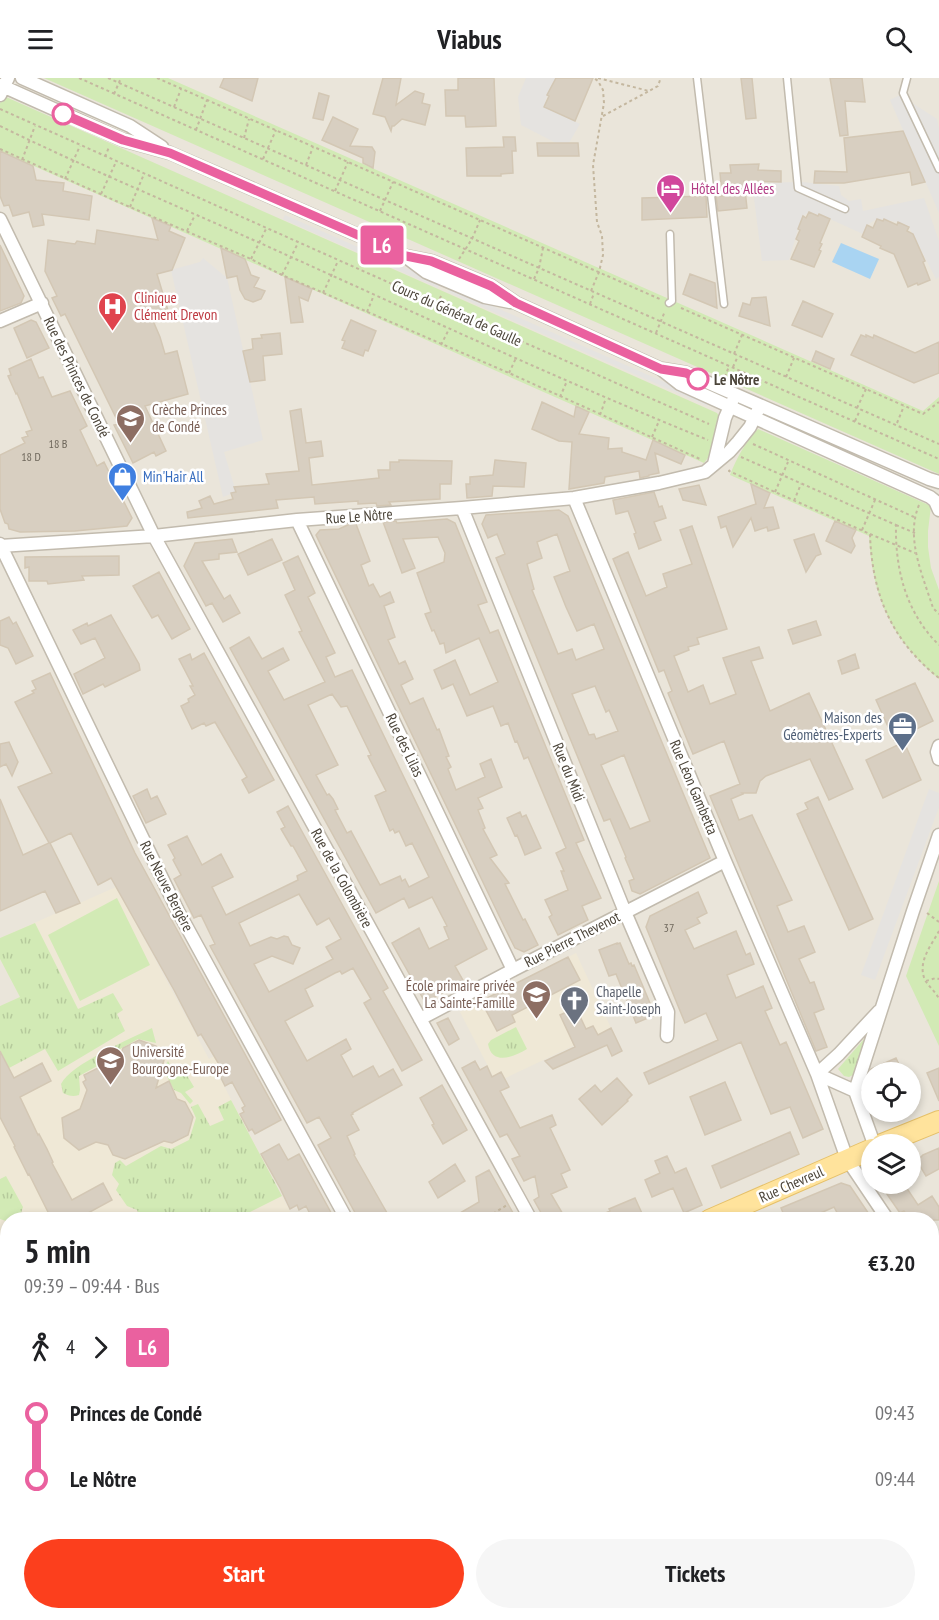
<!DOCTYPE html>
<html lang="en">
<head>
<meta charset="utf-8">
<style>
  body { margin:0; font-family:"PT Sans Narrow",sans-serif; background:#f6f6f6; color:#202124; height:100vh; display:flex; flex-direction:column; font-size:22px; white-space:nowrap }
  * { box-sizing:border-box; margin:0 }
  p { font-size:20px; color:#757577 }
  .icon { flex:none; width:33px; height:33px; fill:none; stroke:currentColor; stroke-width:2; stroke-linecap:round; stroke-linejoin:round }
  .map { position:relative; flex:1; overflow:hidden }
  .side { position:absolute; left:0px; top:1134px; width:939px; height:408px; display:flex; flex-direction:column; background:#fff; border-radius:24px 24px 0 0; box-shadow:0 3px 9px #0003 }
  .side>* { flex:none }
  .badge { padding:0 12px; border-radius:4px; font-size:21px; line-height:39px }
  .fabs { position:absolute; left:861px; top:984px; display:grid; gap:12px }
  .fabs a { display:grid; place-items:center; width:60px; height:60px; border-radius:50%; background:#fff; box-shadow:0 3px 9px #0003; font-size:30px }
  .map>.badge { position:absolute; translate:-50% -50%; box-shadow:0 0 0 3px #fff }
  .legs { display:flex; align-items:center; gap:9px; height:66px; padding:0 24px; font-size:20px }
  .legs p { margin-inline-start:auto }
  .summary { display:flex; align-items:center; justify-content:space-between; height:102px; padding:0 24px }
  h1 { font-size:33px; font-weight:800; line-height:45px }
  .cta { display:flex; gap:12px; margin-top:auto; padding:12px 24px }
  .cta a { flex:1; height:69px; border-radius:36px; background:#fc3f1d; color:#fff; font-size:24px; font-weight:800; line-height:69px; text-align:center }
  .cta a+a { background:#f6f6f6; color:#202124 }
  ul { padding:0 24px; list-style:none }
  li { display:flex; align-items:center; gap:21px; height:66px; font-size:22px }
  li i { display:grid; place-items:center; width:9px; height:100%; margin:0 8px; background:currentColor }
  li i::after { content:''; width:15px; height:15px; margin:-8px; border:4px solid; border-radius:50%; background:#fff }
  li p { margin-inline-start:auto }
  li:first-child i { background:linear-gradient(#0000 50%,currentColor 0) }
  li:last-child i { background:linear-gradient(currentColor 50%,#0000 0) }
  header { display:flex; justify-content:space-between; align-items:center; height:78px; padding:0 24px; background:#fff; font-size:27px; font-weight:800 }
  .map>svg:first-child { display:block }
</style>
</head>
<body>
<header><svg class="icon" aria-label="menu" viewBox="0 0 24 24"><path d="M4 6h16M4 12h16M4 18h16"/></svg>Viabus<svg class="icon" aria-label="search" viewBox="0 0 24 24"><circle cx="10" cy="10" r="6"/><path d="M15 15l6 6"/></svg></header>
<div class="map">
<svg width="939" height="1542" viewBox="0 0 939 1542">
  <defs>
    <pattern id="grass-tufts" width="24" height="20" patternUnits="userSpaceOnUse" patternTransform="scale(1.5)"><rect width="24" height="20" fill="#d2eab5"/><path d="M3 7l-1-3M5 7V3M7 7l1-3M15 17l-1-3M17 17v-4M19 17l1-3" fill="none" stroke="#b6ca9c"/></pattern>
  </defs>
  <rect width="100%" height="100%" fill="#f6f3ec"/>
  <path fill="#eae5da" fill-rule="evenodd" d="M0,0H939V1542H0ZM872,994H910V1034H872ZM872,1066H910V1106H872ZM8,1142H932V1534H8Z"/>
  <path fill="#efe8d6" d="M116,809L209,981L239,966L244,975L215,991L294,1141L8,1142L7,1195L0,1180V928L20,919L0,881V860Z
    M576,875L611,950L495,1005L492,999L493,998L460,934Z
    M0,1233L8,1247L7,1317L0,1321Z"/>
  <path fill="url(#grass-tufts)" d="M35,845L78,931L113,915L123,932L117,936L125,953L58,993L45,971L9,990L0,973V928L20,919L0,881V860Z
    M516,949L527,971C514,979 492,988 488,966L491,962Z
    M152,950L156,965L138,961L115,974L112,980L79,998L80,1012L79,1017C73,1019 69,1018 63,1015L61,1006C71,986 130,961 152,950Z
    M864,961L865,964L853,997L849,999L844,998L838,991Z
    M168,983L173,994L182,989L194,1009L185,1014L193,1023L190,1026L181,1015L174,1012L163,991Z
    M231,1022L282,1118L236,1141H141L137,1132L127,1128L116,1112L119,1106L112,1097L115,1085L120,1082L126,1088L161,1068L171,1071L189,1062L196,1040L191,1029L198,1026L210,1048L224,1042L218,1029Z
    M6,1098L23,1129L21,1135L6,1143L0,1141V1101Z"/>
  <path fill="#d2eab5" d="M44,0H168L923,333L939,319V396Z
    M6,19L717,335L720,340C716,355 715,373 704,385L0,73V25Z
    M758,351L931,428L928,453V469L931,490L939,512V601C892,562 872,519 869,458L730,397C737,379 745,365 758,351Z
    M939,803V968L906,898Z
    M117,820L150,887L80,923L48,857Z"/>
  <path fill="#e5e3e0" d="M526,0H556L547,17L544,29L580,46L569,65H556L521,47L518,19Z
    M900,17L937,41L939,51V135L890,22Z
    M802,104L839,108L841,117L849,123L861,121L863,133L924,120L939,163V199L936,201L909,149L898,144L877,141L867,147L863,156L830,141L809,134L803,138L798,151L789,182L762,183L752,105Z
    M285,137L440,205L438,210L283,141Z
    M203,180L227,200L263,362L224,374L236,414L223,419L171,192L200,184Z
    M450,209L709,324L707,328L448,214Z
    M929,711L939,715V729L875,902L861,897Z"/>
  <path fill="#a9d4f2" d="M841,165L879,181L870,201L832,184Z"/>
  <path fill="#d8cfc1" stroke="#d3c7b4" stroke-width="1.5" fill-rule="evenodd" d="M224,0H258L252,23L220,9Z
    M383,0H401L396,27L415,13L424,16L422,25L430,27L425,47L402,41L394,48H392L391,53L385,39L373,36Z
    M458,0H494L496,48L466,49L465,38H446L445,12H458Z
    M556,0H593L575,43L544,29L549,18L547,17Z
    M741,0H752L756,40L746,41Z
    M830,0H862L865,24L845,23L848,57L840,58Z
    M319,15L329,18L323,42L313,40Z
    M333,39L358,51L350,68L372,69L375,74L373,90L363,85V80L322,62Z
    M903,53L925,104L912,107L910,94L844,105H814L815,93L847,94L844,60Z
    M503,59H515L516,73H512L513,95L501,96V98H467L466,70L504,69Z
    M537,65H578L579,78H538Z
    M0,73L33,88L36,102L64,105L63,113L92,118L89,142L42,136L44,147L33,149L29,134L13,138L9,127L4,128L0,118Z
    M759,86L758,92L781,93V104L744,103L747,130L718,133L716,118H722L720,95H731L730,87Z
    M706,118L707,139L642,142V120Z
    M809,134L818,138L819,136L830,141L820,165L822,166L819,172L821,173L814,189L791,181L799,163L796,161L800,152L798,151L803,138L806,140Z
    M152,140L171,148L169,153L185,160L172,192L157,196L169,236L154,245L160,259L165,276L177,273L188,316L145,328L166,373L156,378L154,374L133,385L114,347L119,346L65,236L61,238L52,220L57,218L45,193L48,162L75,166L77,163L95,166L97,152L158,162Z
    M877,141L883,143L884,141L897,147L898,144L909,149L907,153L913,156L925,183L923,184L930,202L918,207L917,205L908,209L894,176L880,170L881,168L862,159L867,147L873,150Z
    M0,167L24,218L21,225L0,233Z
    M221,170L245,181L251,197L259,200L254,209L265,213L261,221L253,224L245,221L240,212L237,198L227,200Z
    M690,196L715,205L717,230L683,216Z
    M285,199L312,211L308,223L299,219L303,244L291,245Z
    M766,219L770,248L739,238L743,225L750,227L752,220Z
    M803,223L833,236L822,259L792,247Z
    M31,242L36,244L49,270L27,280L14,250Z
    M351,242L376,253L368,273L365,272L363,278L342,270L345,263L342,262Z
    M280,255L282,276L263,278L265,302L250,304L243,273L253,271L252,261L262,260L261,257Z
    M861,257L866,259V257L873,260L874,257L915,275L939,264V295L914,305L851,277Z
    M816,273L834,281L830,291L812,283Z
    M31,281L39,300L43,299L52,319L70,313L87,348L80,352L97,388L104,384L132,440L127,448L75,453L20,454L9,451L8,446L5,445L0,431V377L25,365L22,360L28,358L26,354L32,352L17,315L16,316L8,298L11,297L9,291Z
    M542,324L574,339L576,328L589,334L579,356L609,360L608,371L622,370V374L646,382L653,362L685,377L681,386L655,375L659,395L649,397V398L640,400L639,393L605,399L604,405L569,411L572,364L559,363L532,351Z
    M301,331L306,365L321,363L323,378L309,380L312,407L379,400L378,392H390V384H399V382L452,383L451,406H440V421L389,424L391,427L377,428L376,425L358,426V423L315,426L314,419L276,422L278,430L188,440L187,434L202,430L199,423L210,418L214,426L233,421L231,415L236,414L234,409L269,406L266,396L299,393L290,333Z
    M495,382L526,385L524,409L493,408L492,418L467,420L466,406H470V399L493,397Z
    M751,406L770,415L764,430L773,429L779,450L768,453L767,449L755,453L751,440L733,469L726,448L721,450L718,439L756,426Z
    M699,407L706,427L683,422L679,411Z
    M654,414L659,429L662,428L666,440L654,444L661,462L639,471L634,456L636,455L628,433L616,436L613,422Z
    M559,432L568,438L710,780L640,816L632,813L629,803L634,801L625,780L626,779L610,741L604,743L496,480L505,476L497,456L488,460L482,446L486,437ZM557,456L570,493L554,499L566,529L577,553L594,546L604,571L576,582L572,571L558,576L532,512L534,511L527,486L542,480L537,464ZM595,608L606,634L609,632L618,653L596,661L594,656L589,657L572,616ZM624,677L650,743L630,751L601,687Z
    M447,441L455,445L487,524L478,527L490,555L498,552L584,762L576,765L601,820L582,828L588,842L558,857L549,839L552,837L545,822L568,812L561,793H564L556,775L566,770L528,679L524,681L517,663L515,664L508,645L501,648L493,628L467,638L453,606L442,611L434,592L455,582L470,617L498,604L479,560L446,575L444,565L440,566L434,552L432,553L425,536L431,534L417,495L444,484L445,475L438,459L403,461L415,490L402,495L383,444L396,443L397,445Z
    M835,443L856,452L852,460L855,468L851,475L826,463Z
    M350,446H356L370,483L361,487L369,508L373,506L380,519L390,514L394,524L384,528L395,559L388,562L399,586L405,583L413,601L401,607L410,626L423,620L437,652L439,651L449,678L446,679L451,689L448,691L456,712L485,699L480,686L491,681L502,709L478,720L483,730L478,732L485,750L483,751L497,777L490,780L509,805L505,806L523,842L525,841L538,867L524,874L515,870L505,850L316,457L320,452L339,451Z
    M692,448L727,551L697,560L699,566L688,569L689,572L674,578L688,614L703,607L710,626L736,616L723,580L759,569L763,580L751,583L770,633L809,615L853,711L829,722L810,681L766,698L760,703L756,715H742L743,716L731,721L739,742L752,737L792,822L777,828L788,854L804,848L815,874L799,881L810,905L814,904L824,931L814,935L827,969L816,973L710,718L740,706L724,663L693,676L668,615L672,613L664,592L659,594L613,481L628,474L646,518L667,509L663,496L692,486L680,452Z
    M814,456L821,476L816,478L806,494L794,462Z
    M232,461L237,474L219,476V481L202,483L224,521L230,517L240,535L223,544L212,525L206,528L184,488L195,465Z
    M272,461L282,482L248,497L238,476Z
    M119,478V497L82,498L84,502L48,506L47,503H29V489L25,490V479Z
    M298,478L315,515L308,519L335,575L326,579L335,599L352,592L487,871L455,888L464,904L425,924L392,865L419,850L429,871L449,861L444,849L447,848L432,819L409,830L404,820L376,835L230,570L249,559L262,581L283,570L289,582L268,593L284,622L325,604L299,554L302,553L285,517L295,512L283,485ZM332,616L341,629L347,628L371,677L368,678L386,713L375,718L390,753L393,751L395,755L399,753L406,768L412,765L429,799L409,809L405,801L402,803L400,798L380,807L351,753L347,755L335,732L338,731L333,721L329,716L327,717L316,697L338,687L308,627Z
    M159,494L190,551L172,561L158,537L152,540L133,508Z
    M111,537L139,586L140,592L105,609L103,606L83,616L74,596L105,580L95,560L81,566L73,552L87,545L88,548Z
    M9,539L13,546L16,544L33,578L16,586L8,570L0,567V543Z
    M816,543L821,557L793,566L788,552Z
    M204,575L274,702L249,715L242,702L247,699L215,644L206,648L204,645L192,651L181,628L189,624L188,621L195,617L190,608H193L179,581L190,576L192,582Z
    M855,576L859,590L842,596L838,583Z
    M50,595L135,775L281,1042L255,1056L252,1051L249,1053L240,1036L244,1034L242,1030L245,1028L232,1004L225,1008L216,990L220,988L201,956L198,958L174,912L111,800L98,807L71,755L50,765L80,825L56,835L45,813L0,833V721L23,777L49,765L18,709L52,695L15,624L34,615L32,613L36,611L32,603Z
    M915,605L933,643L894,662L876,622Z
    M9,664L18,684L12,698L6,686L0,689V666Z
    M904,664L921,702L883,720L866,682Z
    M147,711L151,721L157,718L166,736L146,745L133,718Z
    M818,719L873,841L849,852L797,736L808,731L805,725Z
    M288,728L388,910L383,913L422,982L402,993L364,925L371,921L353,890L342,896L340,893L335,895L305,911L313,928L285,943L307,983L346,961L351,971L341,977L353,999L373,988L379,999L393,991L402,1007L352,1035L353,1036L351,1037L359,1052L347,1058L355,1076L354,1077L391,1142H359L318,1067L331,1060L319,1039L307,1045L210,868L215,866L201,837L194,840L174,801L181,797L173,782L175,780L168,767L187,758L202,787L221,776L233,799L212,809L226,837L298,802L297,798L307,793L293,768H291L281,751L285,749L277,734ZM299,816L317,847L329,840L341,861L326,869L333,881L269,914L254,886L272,878L293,886L300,870L292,867L288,859L284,858L277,861L271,859L250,868L239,845Z
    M520,734L522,739L526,737L541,770L525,777L517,757L515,758L507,740Z
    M698,814L707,835L697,840L700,845L685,852L694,871L736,853L746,877L750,875L754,886L727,897L736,920L763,908L772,930L765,933L780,967L786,964L823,1051L803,1060L790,1029L771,1036L741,964L649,1006L644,995L718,962L706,935L685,945L646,849L650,838Z
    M617,865V866L620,865L629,886L631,885L632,888L634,887L655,937L636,945L616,896L609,898L599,872Z
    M568,879L580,902L512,937L515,944L497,953L481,923Z
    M576,930L586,951L593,948L598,957L611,950L622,973L612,978L607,967L553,991L545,983L575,969L560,937Z
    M448,940L459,961L449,967L437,945Z
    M139,962L156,968L164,982L156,1010L169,1003L177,1021L185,1024L193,1039L188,1057L172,1065L164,1063L125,1081L113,1077L108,1067L96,1064L79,1072L64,1060L62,1040L80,1031L87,1012L83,1004L86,1002L84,997L120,979L123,970Z
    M0,973L14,1000L42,985L51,1003L20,1019L38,1057L39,1056L47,1071L53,1084L52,1085L72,1122L103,1105L112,1122L86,1136L89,1142H52L29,1096L28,1097L14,1069L15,1068L0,1039Z
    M896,980L901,991L893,994H870L871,991Z
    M475,983L480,992L487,988L492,999L501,994L509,1009L500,1013L520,1050L552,1037L556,1047L550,1050L570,1092L561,1096L567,1109L551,1116L564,1138L562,1139L564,1142H545L534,1122L539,1119L535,1098L524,1103L512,1081L520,1078L507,1056L500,1059L462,990Z
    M939,990V1023L927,995Z
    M617,1000L632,1017L627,1022L628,1023L602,1047L579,1021L595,1007L601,1014Z
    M725,1004L741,1042L705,1057L690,1019Z
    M442,1007L467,1052L443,1066L432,1047L434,1046L420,1020Z
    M790,1054L799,1076L721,1110L712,1088Z
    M279,1066L288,1082L299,1076L335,1142H313L306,1128L299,1132L297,1127L290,1131L280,1110L261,1076Z
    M939,1070V1091L926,1098L917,1083L923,1077Z
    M667,1078L675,1095L686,1090L702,1127L684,1135L673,1110L652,1119L645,1102L660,1095L655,1083Z
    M455,1086L465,1103L438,1120L429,1104Z
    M489,1092L517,1142H448L479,1124L476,1099Z
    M841,1105L850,1108L873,1142H841L834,1129L805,1142H786L781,1130Z
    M880,1106H904L918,1127L932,1118L939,1129V1142H910L904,1133L900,1135Z
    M635,1120L645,1142H591L610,1133L609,1131Z"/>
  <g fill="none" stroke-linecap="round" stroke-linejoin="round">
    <defs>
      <path id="lane" d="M697,0L724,226
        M787,0L798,110L845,131
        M907,0L903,15L939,91
        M669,225L672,223L670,156
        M305,1542L317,1534"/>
      <path id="street" d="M22,0L130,48L162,69
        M0,7L123,62L170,75L406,178L431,183L491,208L516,225L661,291L680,306L930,419L935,423L939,432
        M0,17L8,0
        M0,141L154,458L531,1142
        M406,179L426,194L485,219L510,224
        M0,243L42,225
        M662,291L686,295L929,401L939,404
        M714,386L725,340L732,324
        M574,420L725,783L817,996L847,1081L888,1142
        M462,430L625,834L668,934L667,958
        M297,442L513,892
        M0,466L178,833L347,1142
        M0,468L154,458L297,442L462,430L574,420L659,405L705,394L729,374L738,364L750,349L760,328
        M939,668L937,674L939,681
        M420,941L513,892L725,783
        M817,996L855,1013L874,1066
        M817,996L839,976L879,933
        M855,1013L913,833L939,757
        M741,1128L749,1142
        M932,1205L939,1216
        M932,1416L939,1428
        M932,1477L939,1472
        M851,1534L855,1542
        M808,1542L829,1534"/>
      <path id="secondary" d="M0,1203L8,1218
        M215,1534L222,1542"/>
      <path id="primary" d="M882,1066L939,1043
        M709,1142L872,1071
        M53,1542L57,1534
        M77,1542L82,1534"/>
    </defs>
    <use href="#lane" stroke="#c2bbae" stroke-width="9"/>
    <use href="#street" stroke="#c2bbae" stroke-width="15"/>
    <use href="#secondary" stroke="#d6c79b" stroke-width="21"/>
    <use href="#primary" stroke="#e6c16a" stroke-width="22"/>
    <path stroke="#c4b79f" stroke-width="2" stroke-dasharray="3 3" stroke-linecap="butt" d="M79,0L939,381
      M108,0L939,366
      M157,0L662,222
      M598,0L649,13L658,8L660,2
      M114,16L121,0
      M174,29L181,11
      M0,31L437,226L709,346
      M603,38L649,13
      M0,48C86,90 173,126 260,165C409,232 557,301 708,362
      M196,52L207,22
      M244,60L249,41
      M0,71L116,123L251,181L282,197L509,295L700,381
      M105,79L109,69
      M263,81L276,52
      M22,82L35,48
      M306,87L313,69
      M65,101L80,68
      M335,113L348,84
      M101,116L116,84
      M130,129L144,96
      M380,133L393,104
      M187,153L195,137
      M251,181L266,151
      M459,181L472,161L480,142
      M282,197L298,165
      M534,201L539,190L543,170
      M591,213L599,194L603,177L602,158L597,144L593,87L604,25L603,12L598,3L594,0
      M323,215L338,183
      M437,226L442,216
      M590,226L594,215
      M681,230L923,336L939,324
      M367,234L374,217
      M656,255L665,233
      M441,267L449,251
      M734,276L742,257
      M733,289L738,278
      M509,295L516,280
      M725,299L729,288
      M786,299L794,280
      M560,319L567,303
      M857,330L866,311
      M600,337L606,320
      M855,343L860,332
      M897,345L904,328
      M652,359L659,343
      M753,366L914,439
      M741,379L896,447C895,491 906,535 939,567
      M730,392L729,393L775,414L870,456C872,516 891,562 939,600
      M775,414L788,384
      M794,423L801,406
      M919,427C905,460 923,498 933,530L939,536
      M896,447L915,455
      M862,452L875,422
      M870,456L915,475
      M927,835L939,844
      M939,853C931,868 917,884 925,902C929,909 936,914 939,921
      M926,903L936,900L939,901
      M483,1142L507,1127"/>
    <use href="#lane" stroke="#fff" stroke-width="6"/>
    <use href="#street" stroke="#fff" stroke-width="12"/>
    <use href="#secondary" stroke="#fff3cd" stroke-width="18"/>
    <use href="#primary" stroke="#ffe39c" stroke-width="20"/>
  </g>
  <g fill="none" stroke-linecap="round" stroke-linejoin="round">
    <defs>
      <path id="line-1" d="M63,36L123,62L170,75L406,178L431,183L491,208L516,225L661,291L686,295L698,301"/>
    </defs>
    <use href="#line-1" stroke="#fff" stroke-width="14"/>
    <use href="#line-1" stroke="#ea619f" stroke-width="9"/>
  </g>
  <defs>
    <symbol id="hotel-pin" viewBox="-11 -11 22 30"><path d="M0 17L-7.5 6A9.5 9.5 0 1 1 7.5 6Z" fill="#d1479c" stroke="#fff"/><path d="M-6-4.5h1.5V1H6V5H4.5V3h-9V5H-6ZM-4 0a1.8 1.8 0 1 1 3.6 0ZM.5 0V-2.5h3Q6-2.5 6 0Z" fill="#fff"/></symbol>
    <symbol id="hospital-pin" viewBox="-11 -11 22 30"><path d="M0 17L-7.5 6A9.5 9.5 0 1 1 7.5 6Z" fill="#e0444e" stroke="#fff"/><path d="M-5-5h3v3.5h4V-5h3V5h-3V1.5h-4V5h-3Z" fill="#fff"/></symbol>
    <symbol id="school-pin" viewBox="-11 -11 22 30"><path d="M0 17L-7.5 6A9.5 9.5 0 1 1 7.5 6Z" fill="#8d6e63" stroke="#fff"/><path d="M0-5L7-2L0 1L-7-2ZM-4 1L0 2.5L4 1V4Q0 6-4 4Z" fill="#fff"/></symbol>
    <symbol id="shop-pin" viewBox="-11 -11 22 30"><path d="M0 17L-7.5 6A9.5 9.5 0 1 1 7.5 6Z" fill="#3f7fe0" stroke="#fff"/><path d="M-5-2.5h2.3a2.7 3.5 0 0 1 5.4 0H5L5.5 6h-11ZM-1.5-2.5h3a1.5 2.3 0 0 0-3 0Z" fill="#fff"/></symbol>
    <symbol id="office-pin" viewBox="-11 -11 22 30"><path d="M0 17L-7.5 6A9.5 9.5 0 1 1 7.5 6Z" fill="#5c6f8a" stroke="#fff"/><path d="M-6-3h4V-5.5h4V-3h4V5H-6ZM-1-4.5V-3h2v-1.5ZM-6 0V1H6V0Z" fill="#fff"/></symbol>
    <symbol id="church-pin" viewBox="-11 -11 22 30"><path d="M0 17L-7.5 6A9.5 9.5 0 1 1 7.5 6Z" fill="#6b7280" stroke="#fff"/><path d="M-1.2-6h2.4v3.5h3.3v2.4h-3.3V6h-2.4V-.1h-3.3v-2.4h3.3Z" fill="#fff"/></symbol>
    <symbol id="university-pin" viewBox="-11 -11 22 30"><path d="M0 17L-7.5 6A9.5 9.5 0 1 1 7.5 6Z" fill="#8d6e63" stroke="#fff"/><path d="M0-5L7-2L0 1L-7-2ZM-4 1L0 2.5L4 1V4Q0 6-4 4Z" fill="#fff"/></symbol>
  </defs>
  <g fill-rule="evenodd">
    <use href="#hotel-pin" x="654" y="94" width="33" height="45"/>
    <use href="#hospital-pin" x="96" y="212" width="33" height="45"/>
    <use href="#school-pin" x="114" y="324" width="33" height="45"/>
    <use href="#shop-pin" x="106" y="382" width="33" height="45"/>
    <use href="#office-pin" x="886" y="632" width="33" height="45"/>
    <use href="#school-pin" x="520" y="900" width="33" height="45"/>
    <use href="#church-pin" x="558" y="906" width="33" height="45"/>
    <use href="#university-pin" x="94" y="966" width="33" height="45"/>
  </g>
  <g fill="#fff" stroke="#ea619f" stroke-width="3">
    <circle cx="63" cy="36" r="10"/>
    <circle cx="698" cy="301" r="10"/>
  </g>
  <g text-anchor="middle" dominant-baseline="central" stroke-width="5" stroke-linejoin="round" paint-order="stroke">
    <g font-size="12" fill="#6e675b">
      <text x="58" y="365">18 B</text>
      <text x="31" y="378">18 D</text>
      <text x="669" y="849">37</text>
    </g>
    <g font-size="15" fill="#b23c85" stroke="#fff" text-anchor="start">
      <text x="691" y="110">Hôtel des Allées</text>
    </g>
    <g font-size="15" fill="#be3a42" stroke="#fff" text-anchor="start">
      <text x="134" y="219">Clinique<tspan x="134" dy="17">Clément Drevon</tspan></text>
    </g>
    <g font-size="15" fill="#4b4439" stroke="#fff">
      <text transform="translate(457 235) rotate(24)">Cours du Général de Gaulle</text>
      <text transform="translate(77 299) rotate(64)">Rue des Princes de Condé</text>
      <text transform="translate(359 438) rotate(-4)">Rue Le Nôtre</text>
      <text transform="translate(405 667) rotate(64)">Rue des Lilas</text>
      <text transform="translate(569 694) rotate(68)">Rue du Midi</text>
      <text transform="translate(694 709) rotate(67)">Rue Léon Gambetta</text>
      <text transform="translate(342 800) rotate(61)">Rue de la Colombière</text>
      <text transform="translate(167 808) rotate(63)">Rue Neuve Bergère</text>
      <text transform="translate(572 861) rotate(-27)">Rue Pierre Thevenot</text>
      <text transform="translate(791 1106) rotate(-24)">Rue Chevreul</text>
    </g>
    <g font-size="15" font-weight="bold" fill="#4b4439" stroke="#fff" text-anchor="start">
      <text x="714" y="301">Le Nôtre</text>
    </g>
    <g font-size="15" fill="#785e54" stroke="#fff" text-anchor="start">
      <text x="152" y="331">Crèche Princes<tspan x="152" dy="17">de Condé</tspan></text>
      <text x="515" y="907" text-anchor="end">École primaire privée<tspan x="515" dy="17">La Sainte-Famille</tspan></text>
      <text x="132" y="973">Université<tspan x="132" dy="17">Bourgogne-Europe</tspan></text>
    </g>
    <g font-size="15" fill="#366cbe" stroke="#fff" text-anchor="start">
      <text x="143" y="398">Min'Hair All</text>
    </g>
    <g font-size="15" fill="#4e5e75" stroke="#fff" text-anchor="end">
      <text x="882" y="639">Maison des<tspan x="882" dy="17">Géomètres-Experts</tspan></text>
    </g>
    <g font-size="15" fill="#5b616d" stroke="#fff" text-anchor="start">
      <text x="596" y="913">Chapelle<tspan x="596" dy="17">Saint-Joseph</tspan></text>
    </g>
  </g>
</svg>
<div class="fabs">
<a><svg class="icon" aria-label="locate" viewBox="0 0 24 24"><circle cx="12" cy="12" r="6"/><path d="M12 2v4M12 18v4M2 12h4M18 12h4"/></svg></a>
<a><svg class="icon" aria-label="layers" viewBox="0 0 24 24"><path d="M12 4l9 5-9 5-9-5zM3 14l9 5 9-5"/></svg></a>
</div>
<b class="badge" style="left:382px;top:167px;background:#ea619f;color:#fff">L6</b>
<section class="side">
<div class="summary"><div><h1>5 min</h1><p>09:39 – 09:44 · Bus</p></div><b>€3.20</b></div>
<div class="legs"><svg class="icon" aria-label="walk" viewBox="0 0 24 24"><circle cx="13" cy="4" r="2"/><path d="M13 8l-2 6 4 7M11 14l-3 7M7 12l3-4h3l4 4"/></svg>4<svg class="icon" aria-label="forward" viewBox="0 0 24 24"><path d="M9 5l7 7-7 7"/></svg><b class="badge" style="background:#ea619f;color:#fff">L6</b></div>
<ul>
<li><i style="color:#ea619f"></i><b>Princes de Condé</b><p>09:43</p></li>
<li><i style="color:#ea619f"></i><b>Le Nôtre</b><p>09:44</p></li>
</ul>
<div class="cta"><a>Start</a><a>Tickets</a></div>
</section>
</div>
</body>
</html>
